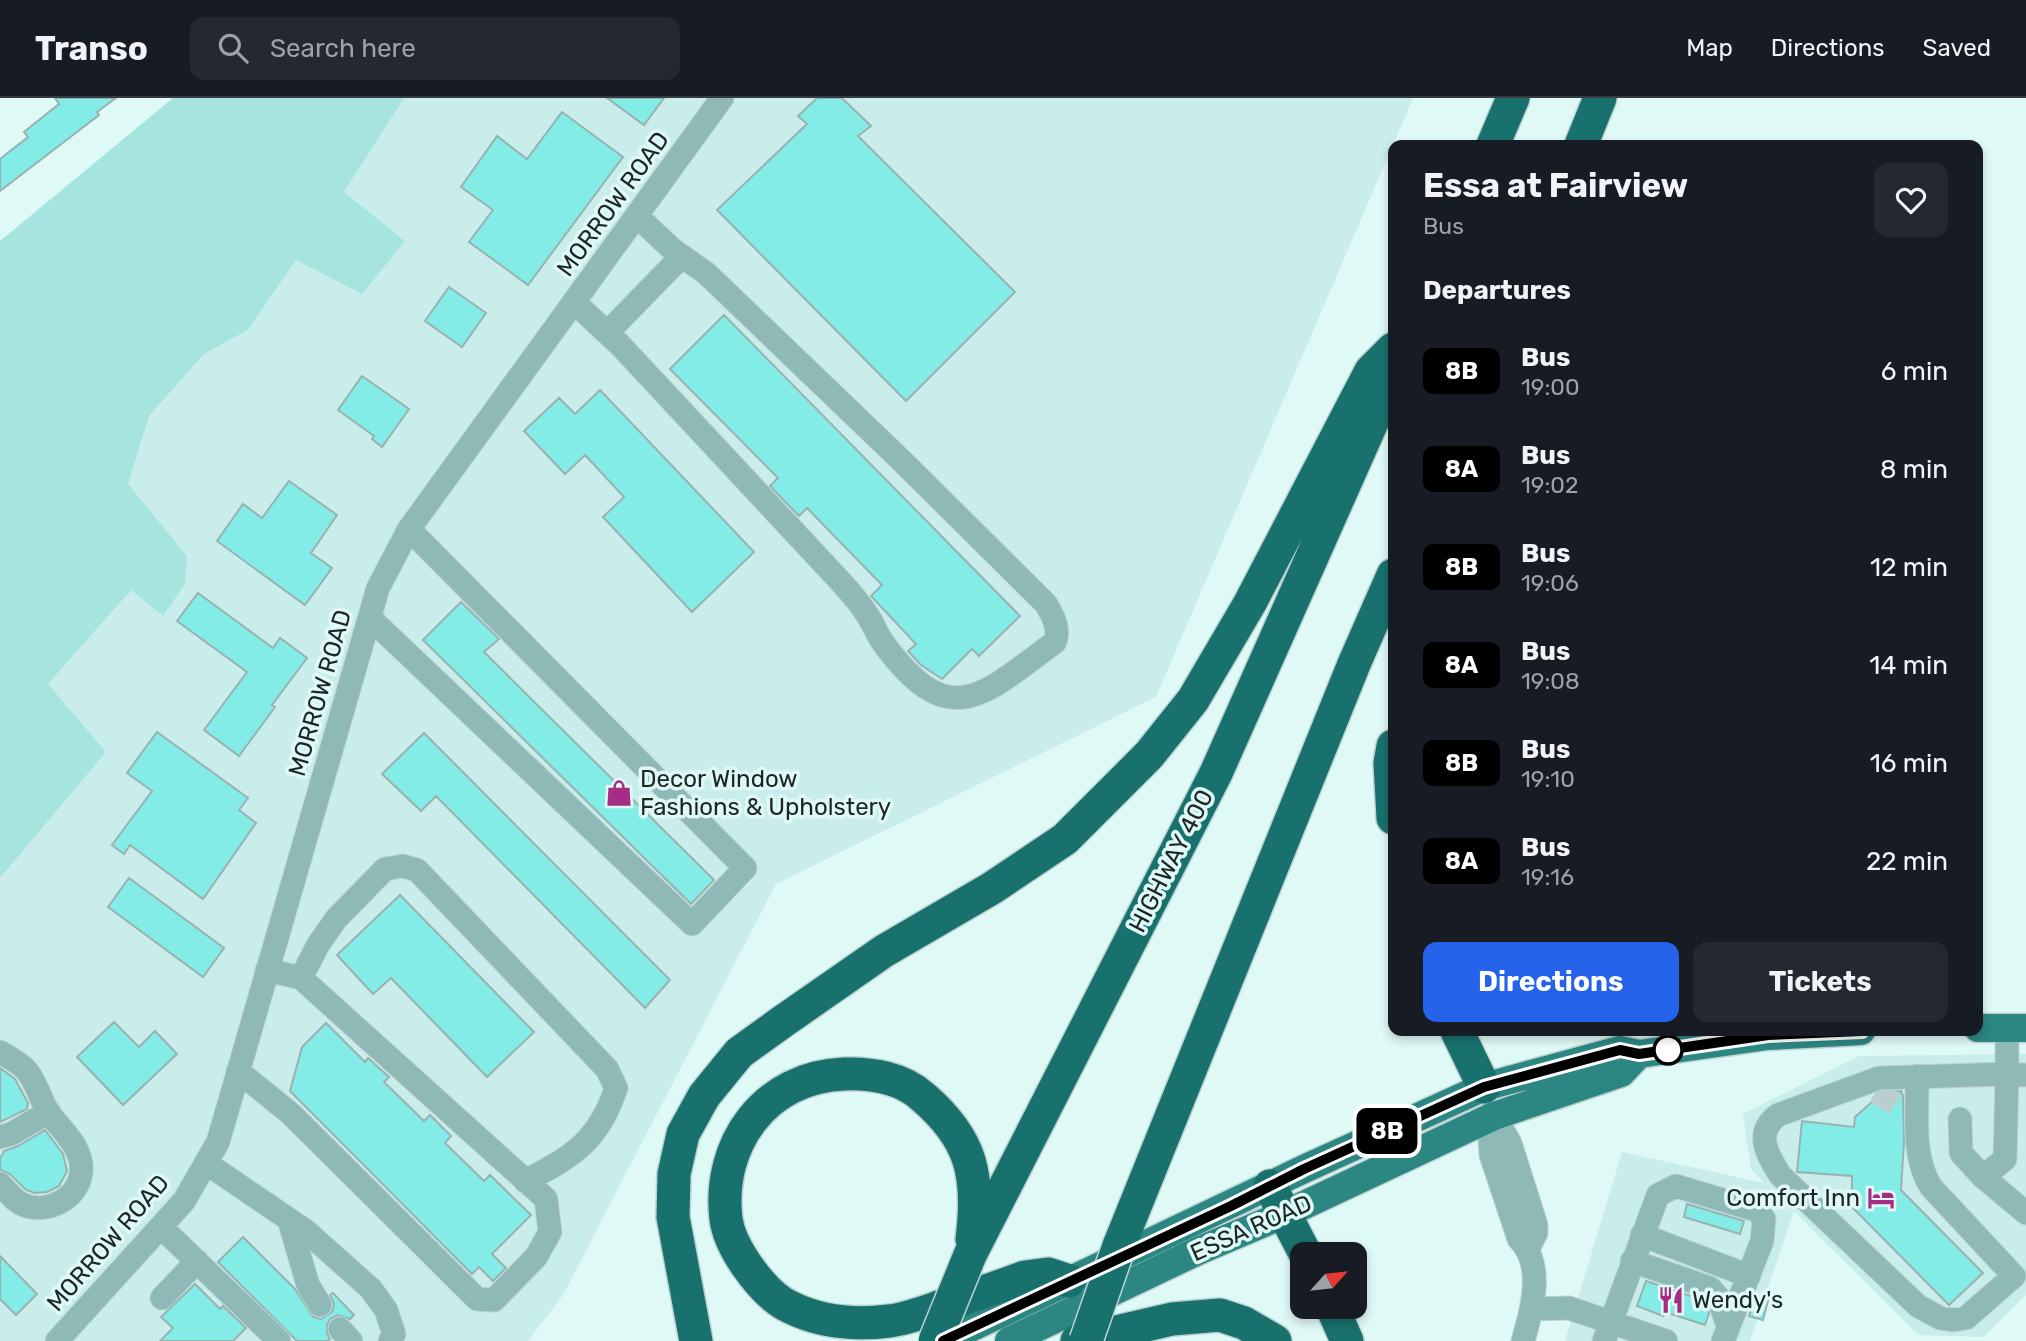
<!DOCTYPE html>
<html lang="en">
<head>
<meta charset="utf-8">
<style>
  body { margin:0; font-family:Rubik,sans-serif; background:#242831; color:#f1f3f6; height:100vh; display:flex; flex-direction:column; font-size:26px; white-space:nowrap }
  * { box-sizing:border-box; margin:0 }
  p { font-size:23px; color:#9ea1a6 }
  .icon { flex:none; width:38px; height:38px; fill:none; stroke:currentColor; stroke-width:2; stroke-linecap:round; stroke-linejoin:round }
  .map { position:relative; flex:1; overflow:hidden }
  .side { position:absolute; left:1388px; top:42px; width:595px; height:896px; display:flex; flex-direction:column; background:#171b24; border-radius:14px; box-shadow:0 4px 10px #0003 }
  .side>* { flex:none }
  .badge { padding:0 14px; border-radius:10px; font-size:24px; line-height:46px }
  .needle { width:46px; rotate:63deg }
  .tools { position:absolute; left:1290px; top:1144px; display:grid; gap:14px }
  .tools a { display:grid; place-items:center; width:77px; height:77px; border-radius:14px; background:#171b24; box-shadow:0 4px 10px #0003; font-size:35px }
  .map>.badge { position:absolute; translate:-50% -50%; box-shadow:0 0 0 4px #fff }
  h2 { padding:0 35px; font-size:26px; line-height:63px }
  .round { display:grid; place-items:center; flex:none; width:74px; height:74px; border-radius:14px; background:#242831 }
  .overview { display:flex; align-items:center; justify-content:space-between; height:119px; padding:0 35px }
  h1 { font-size:33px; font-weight:700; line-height:52px }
  .button { display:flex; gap:14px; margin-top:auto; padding:14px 35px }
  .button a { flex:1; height:80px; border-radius:14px; background:#2563eb; color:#fff; font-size:28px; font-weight:700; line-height:80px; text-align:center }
  .button a+a { background:#242831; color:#f1f3f6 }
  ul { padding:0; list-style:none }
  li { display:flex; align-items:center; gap:21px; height:98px; padding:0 35px }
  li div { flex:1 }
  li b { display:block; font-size:26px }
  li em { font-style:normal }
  li .badge { min-width:77px; font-weight:700; text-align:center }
  header { display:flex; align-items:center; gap:42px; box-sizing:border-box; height:98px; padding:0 35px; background:#171b24; border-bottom:2px solid #363941 }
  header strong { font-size:33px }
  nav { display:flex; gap:38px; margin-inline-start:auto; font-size:24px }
  .search { width:490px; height:63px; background:#242831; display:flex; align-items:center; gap:18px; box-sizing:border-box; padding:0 24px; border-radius:14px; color:#9ea1a6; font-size:26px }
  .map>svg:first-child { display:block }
</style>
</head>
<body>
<header>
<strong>Transo</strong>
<div class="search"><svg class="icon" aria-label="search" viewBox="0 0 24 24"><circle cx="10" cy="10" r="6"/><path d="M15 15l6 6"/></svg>Search here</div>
<nav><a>Map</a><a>Directions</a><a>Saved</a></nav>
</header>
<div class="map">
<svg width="2026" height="1243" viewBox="0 0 2026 1243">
  <rect width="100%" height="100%" fill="#dff9f7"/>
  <path fill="#c9edeb" d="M404,0H1413L1156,599L776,786L563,1197L528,1243H0V780L105,654L48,586L131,491L187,458L127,386L149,318L204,256L248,232L296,162L404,143L344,94Z
    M2026,956V1197L1984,1239L1918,1237L1794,1113L1750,1243H1565L1622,1054L1764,1085L1751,1071L1743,1016L1859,958Z"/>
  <path fill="#a6e4e0" d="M173,0H404L344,94L405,143L362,196L296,162L248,232L204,256L149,318L128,386L187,458L185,486L163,518L131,492L48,586L106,654L0,780V143Z"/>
  <path fill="#83ece6" stroke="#99b2b0" stroke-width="2" d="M55,0H116L97,14L99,17L0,93V61L28,39L24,34L59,6Z
    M607,0H664L644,27Z
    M817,0H842L871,28L858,38L1015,194L906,303L717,112L807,26L798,18Z
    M562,14L623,59L528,187L469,144L493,112L461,89L497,38L527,61Z
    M449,189L486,215L462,249L425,223Z
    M724,217L1020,518L979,558L972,551L942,581L921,567L908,553L916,546L871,498L882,487L807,410L799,418L796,415L770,388L778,380L670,271Z
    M362,278L409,311L382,349L372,341L374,338L338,312Z
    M600,292L754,454L692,514L603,419L624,399L585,357L565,376L524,333L559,300L575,316Z
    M289,383L337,417L311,455L332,470L305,507L217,443L243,406L262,420Z
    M198,495L273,550L280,540L307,560L272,607L275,609L239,658L204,632L247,574L177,523Z
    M461,504L499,541L484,554L714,782L691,806L423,542Z
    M157,634L248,700L239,712L256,725L203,801L130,747L124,756L112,747L152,693L127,675Z
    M424,635L670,882L645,910L436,698L421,713L382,676Z
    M129,780L224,850L203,879L108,809Z
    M400,797L534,934L487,979L391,880L373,896L337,857Z
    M114,924L139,949L155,933L177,956L123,1007L77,959Z
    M326,925L365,964L368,960L389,979L384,984L424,1023L430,1017L451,1038L445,1045L484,1083L490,1077L531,1117L492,1156L506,1170L493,1183L479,1169L472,1176L290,993L302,949Z
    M0,970L15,981L28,1005L27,1011L0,1024Z
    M1901,993L1903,998L1904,1044L1901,1092L1983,1175L1949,1207L1852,1109V1078L1797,1074L1802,1023L1854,1029L1855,1019L1873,1003L1876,996Z
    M45,1032L63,1056L67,1073L59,1088L47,1094L35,1095L26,1092L10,1076L0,1072V1061L4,1053L18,1048Z
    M1687,1106L1744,1123L1740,1136L1684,1119Z
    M243,1139L295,1191L313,1219L321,1221L332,1214L334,1206L330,1197L333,1195L354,1217L350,1221L338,1217L330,1221L327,1227V1235L330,1241L328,1243H297L218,1164Z
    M0,1158L37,1196L16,1217L0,1201Z
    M1646,1183L1702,1202V1208L1707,1209L1709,1215L1705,1227L1665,1214L1663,1218L1637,1208Z
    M195,1186L220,1211L223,1208L246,1230L233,1243H160L173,1230L161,1219Z
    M1755,1199L1768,1203L1763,1222L1749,1218Z"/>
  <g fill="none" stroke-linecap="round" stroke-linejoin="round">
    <path stroke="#b8cfcd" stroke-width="23" stroke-dasharray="23 11" stroke-linecap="butt" d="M1876,994L1901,1010"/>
    <defs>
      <path id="minor" d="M574,204L620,247L841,484C851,495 860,505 868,518C874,527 877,537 884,546C950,636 983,597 1055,544C1060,530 1053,518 1046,506L903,364L706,175L673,152L637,118
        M607,235L682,158
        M370,520L692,826L745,770L409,431
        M301,880L318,847L336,821L385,771L403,768L417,772L607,971L616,990C599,1043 572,1059 525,1083
        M2007,930V976L2026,977
        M0,954C10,960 19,964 26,972C37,984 40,1002 49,1015C62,1033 84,1050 81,1075C78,1101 47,1116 24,1107C15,1104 7,1093 0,1086
        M238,973L291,1016L477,1201L494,1202L536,1159L550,1134L546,1101L301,880L267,872
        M1917,978C1918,1014 1911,1058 1931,1089L2014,1178L1966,1220L1953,1222L1940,1220L1918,1208L1780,1077C1767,1056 1754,1035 1778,1017L1879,980L2007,976L2005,1061L1983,1079L2026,1115
        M1492,1014L1510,1045L1536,1127V1135L1528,1151
        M1494,1018L1490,1040L1491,1057L1519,1141C1545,1167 1532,1212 1523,1243
        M1960,1021L1961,1055L1983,1079
        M0,1039L11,1036L49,1014
        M206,1065L306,1133L371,1191L386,1212L394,1236L390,1243
        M289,1122L308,1187L320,1207
        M161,1129L279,1243
        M1642,1137L1749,1178
        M1632,1163L1710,1190L1718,1199L1728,1228
        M162,1200L197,1163
        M1532,1211L1569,1210L1666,1243
        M340,1231L351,1243
        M57,1243L184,1103L218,1044L378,490L409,431L722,0
        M1604,1243L1658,1097L1676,1088L1756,1112L1764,1121L1762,1143L1723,1243"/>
      <path id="major" d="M1978,930H2026
        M943,1243L1304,1071L1484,989L1620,952L1639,956L1768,938L1861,933
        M1009,1243L1200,1152L1285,1116L1494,1018L1621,975L1639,956"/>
      <path id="highway" d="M1493,47L1513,0
        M1581,47L1600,0
        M1393,648L1390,665L1393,720
        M1457,933L1484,989
        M1270,1088L1306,1157
        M972,1141C980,1078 972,1041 923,999C902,980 871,975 844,976C765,979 717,1046 726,1121C728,1136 737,1153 745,1165C756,1181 772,1201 790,1209C820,1224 856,1227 889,1223C907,1221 927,1213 945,1207C972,1198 998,1189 1025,1179L1048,1176L1069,1183
        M1119,1148L1354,566L1393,477
        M970,1157L1216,675L1393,277
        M1332,1209L1347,1243
        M696,1243L673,1119L674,1076L683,1036L704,998L739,955L782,924L884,853L992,790L1065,741L1149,657L1193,602L1250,505L1371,273L1393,251
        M1077,1243L1172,1221L1220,1217L1244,1225L1275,1243"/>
    </defs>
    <use href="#minor" stroke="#bcd3d1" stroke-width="25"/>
    <use href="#major" stroke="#bcd3d1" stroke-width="31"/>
    <use href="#highway" stroke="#bcd3d1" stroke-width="36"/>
    <use href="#minor" stroke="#8fb9b6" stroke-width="23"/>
    <use href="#major" stroke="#2c8682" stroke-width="28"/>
    <use href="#highway" stroke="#19716d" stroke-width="33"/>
    <defs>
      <path id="highway-bridge" d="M935,1243L970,1157
        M1086,1243L1119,1148"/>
    </defs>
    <use href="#highway-bridge" stroke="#bcd3d1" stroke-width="36" stroke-linecap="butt"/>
    <use href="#highway-bridge" stroke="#19716d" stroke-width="33"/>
  </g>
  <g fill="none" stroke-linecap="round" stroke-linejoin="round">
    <defs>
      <path id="line" d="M943,1243L1231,1108L1304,1071L1484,989L1620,952L1639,956L1768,937L1862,933"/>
    </defs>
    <use href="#line" stroke="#fff" stroke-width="16"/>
    <use href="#line" stroke="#000" stroke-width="10"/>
  </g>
  <defs>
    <symbol id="shop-bare" viewBox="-9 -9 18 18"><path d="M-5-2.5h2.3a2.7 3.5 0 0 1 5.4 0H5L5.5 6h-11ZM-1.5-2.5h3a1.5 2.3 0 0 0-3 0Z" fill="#a52d83" stroke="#dff9f7" stroke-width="2.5" paint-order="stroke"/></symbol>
    <symbol id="hotel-bare" viewBox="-9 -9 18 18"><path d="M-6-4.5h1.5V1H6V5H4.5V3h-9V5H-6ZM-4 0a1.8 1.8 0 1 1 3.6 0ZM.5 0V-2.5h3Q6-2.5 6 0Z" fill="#a52d83" stroke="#dff9f7" stroke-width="2.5" paint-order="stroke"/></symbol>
    <symbol id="restaurant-bare" viewBox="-9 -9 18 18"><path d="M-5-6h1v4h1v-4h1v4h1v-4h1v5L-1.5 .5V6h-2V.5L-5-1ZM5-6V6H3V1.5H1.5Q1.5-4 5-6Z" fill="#a52d83" stroke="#dff9f7" stroke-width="2.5" paint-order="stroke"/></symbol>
  </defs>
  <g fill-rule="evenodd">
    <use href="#shop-bare" x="600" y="676" width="38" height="38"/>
    <use href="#hotel-bare" x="1862" y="1081" width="38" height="38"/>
    <use href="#restaurant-bare" x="1652" y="1183" width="38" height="38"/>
  </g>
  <circle fill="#fff" stroke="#000" stroke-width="3.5" cx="1668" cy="952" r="14"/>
  <g text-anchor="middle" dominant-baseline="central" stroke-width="7" stroke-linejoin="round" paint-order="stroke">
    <g font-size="24" fill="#1d2626" stroke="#dff9f7">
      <text transform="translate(613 106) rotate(-54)">MORROW ROAD</text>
      <text transform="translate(320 595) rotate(-74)">MORROW ROAD</text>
      <text transform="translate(1171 763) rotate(-63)">HIGHWAY 400</text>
      <text transform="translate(1251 1130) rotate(-24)">ESSA ROAD</text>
      <text transform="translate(108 1145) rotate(-49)">MORROW ROAD</text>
    </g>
    <g font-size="24" fill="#1d2626" stroke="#dff9f7" text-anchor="start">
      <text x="640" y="681">Decor Window<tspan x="640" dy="28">Fashions &amp; Upholstery</tspan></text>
      <text x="1860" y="1100" text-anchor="end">Comfort Inn</text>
      <text x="1692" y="1202">Wendy's</text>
    </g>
  </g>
</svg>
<div class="tools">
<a><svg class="needle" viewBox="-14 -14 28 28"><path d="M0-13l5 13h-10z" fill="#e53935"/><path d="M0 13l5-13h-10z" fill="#9ea1a6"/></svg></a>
</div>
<b class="badge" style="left:1387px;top:1033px;background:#000;color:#fff">8B</b>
<section class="side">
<div class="overview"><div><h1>Essa at Fairview</h1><p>Bus</p></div><a class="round"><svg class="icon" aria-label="heart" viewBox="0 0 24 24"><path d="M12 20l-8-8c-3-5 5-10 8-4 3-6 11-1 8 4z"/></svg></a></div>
<h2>Departures</h2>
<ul>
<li><span class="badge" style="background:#000;color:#fff">8B</span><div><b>Bus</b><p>19:00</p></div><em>6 min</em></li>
<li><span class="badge" style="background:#000;color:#fff">8A</span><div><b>Bus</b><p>19:02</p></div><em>8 min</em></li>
<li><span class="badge" style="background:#000;color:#fff">8B</span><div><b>Bus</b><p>19:06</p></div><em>12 min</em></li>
<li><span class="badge" style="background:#000;color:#fff">8A</span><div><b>Bus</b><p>19:08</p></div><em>14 min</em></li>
<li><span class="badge" style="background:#000;color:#fff">8B</span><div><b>Bus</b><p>19:10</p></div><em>16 min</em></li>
<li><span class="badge" style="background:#000;color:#fff">8A</span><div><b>Bus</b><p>19:16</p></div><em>22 min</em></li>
</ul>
<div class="button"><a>Directions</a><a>Tickets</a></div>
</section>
</div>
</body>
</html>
